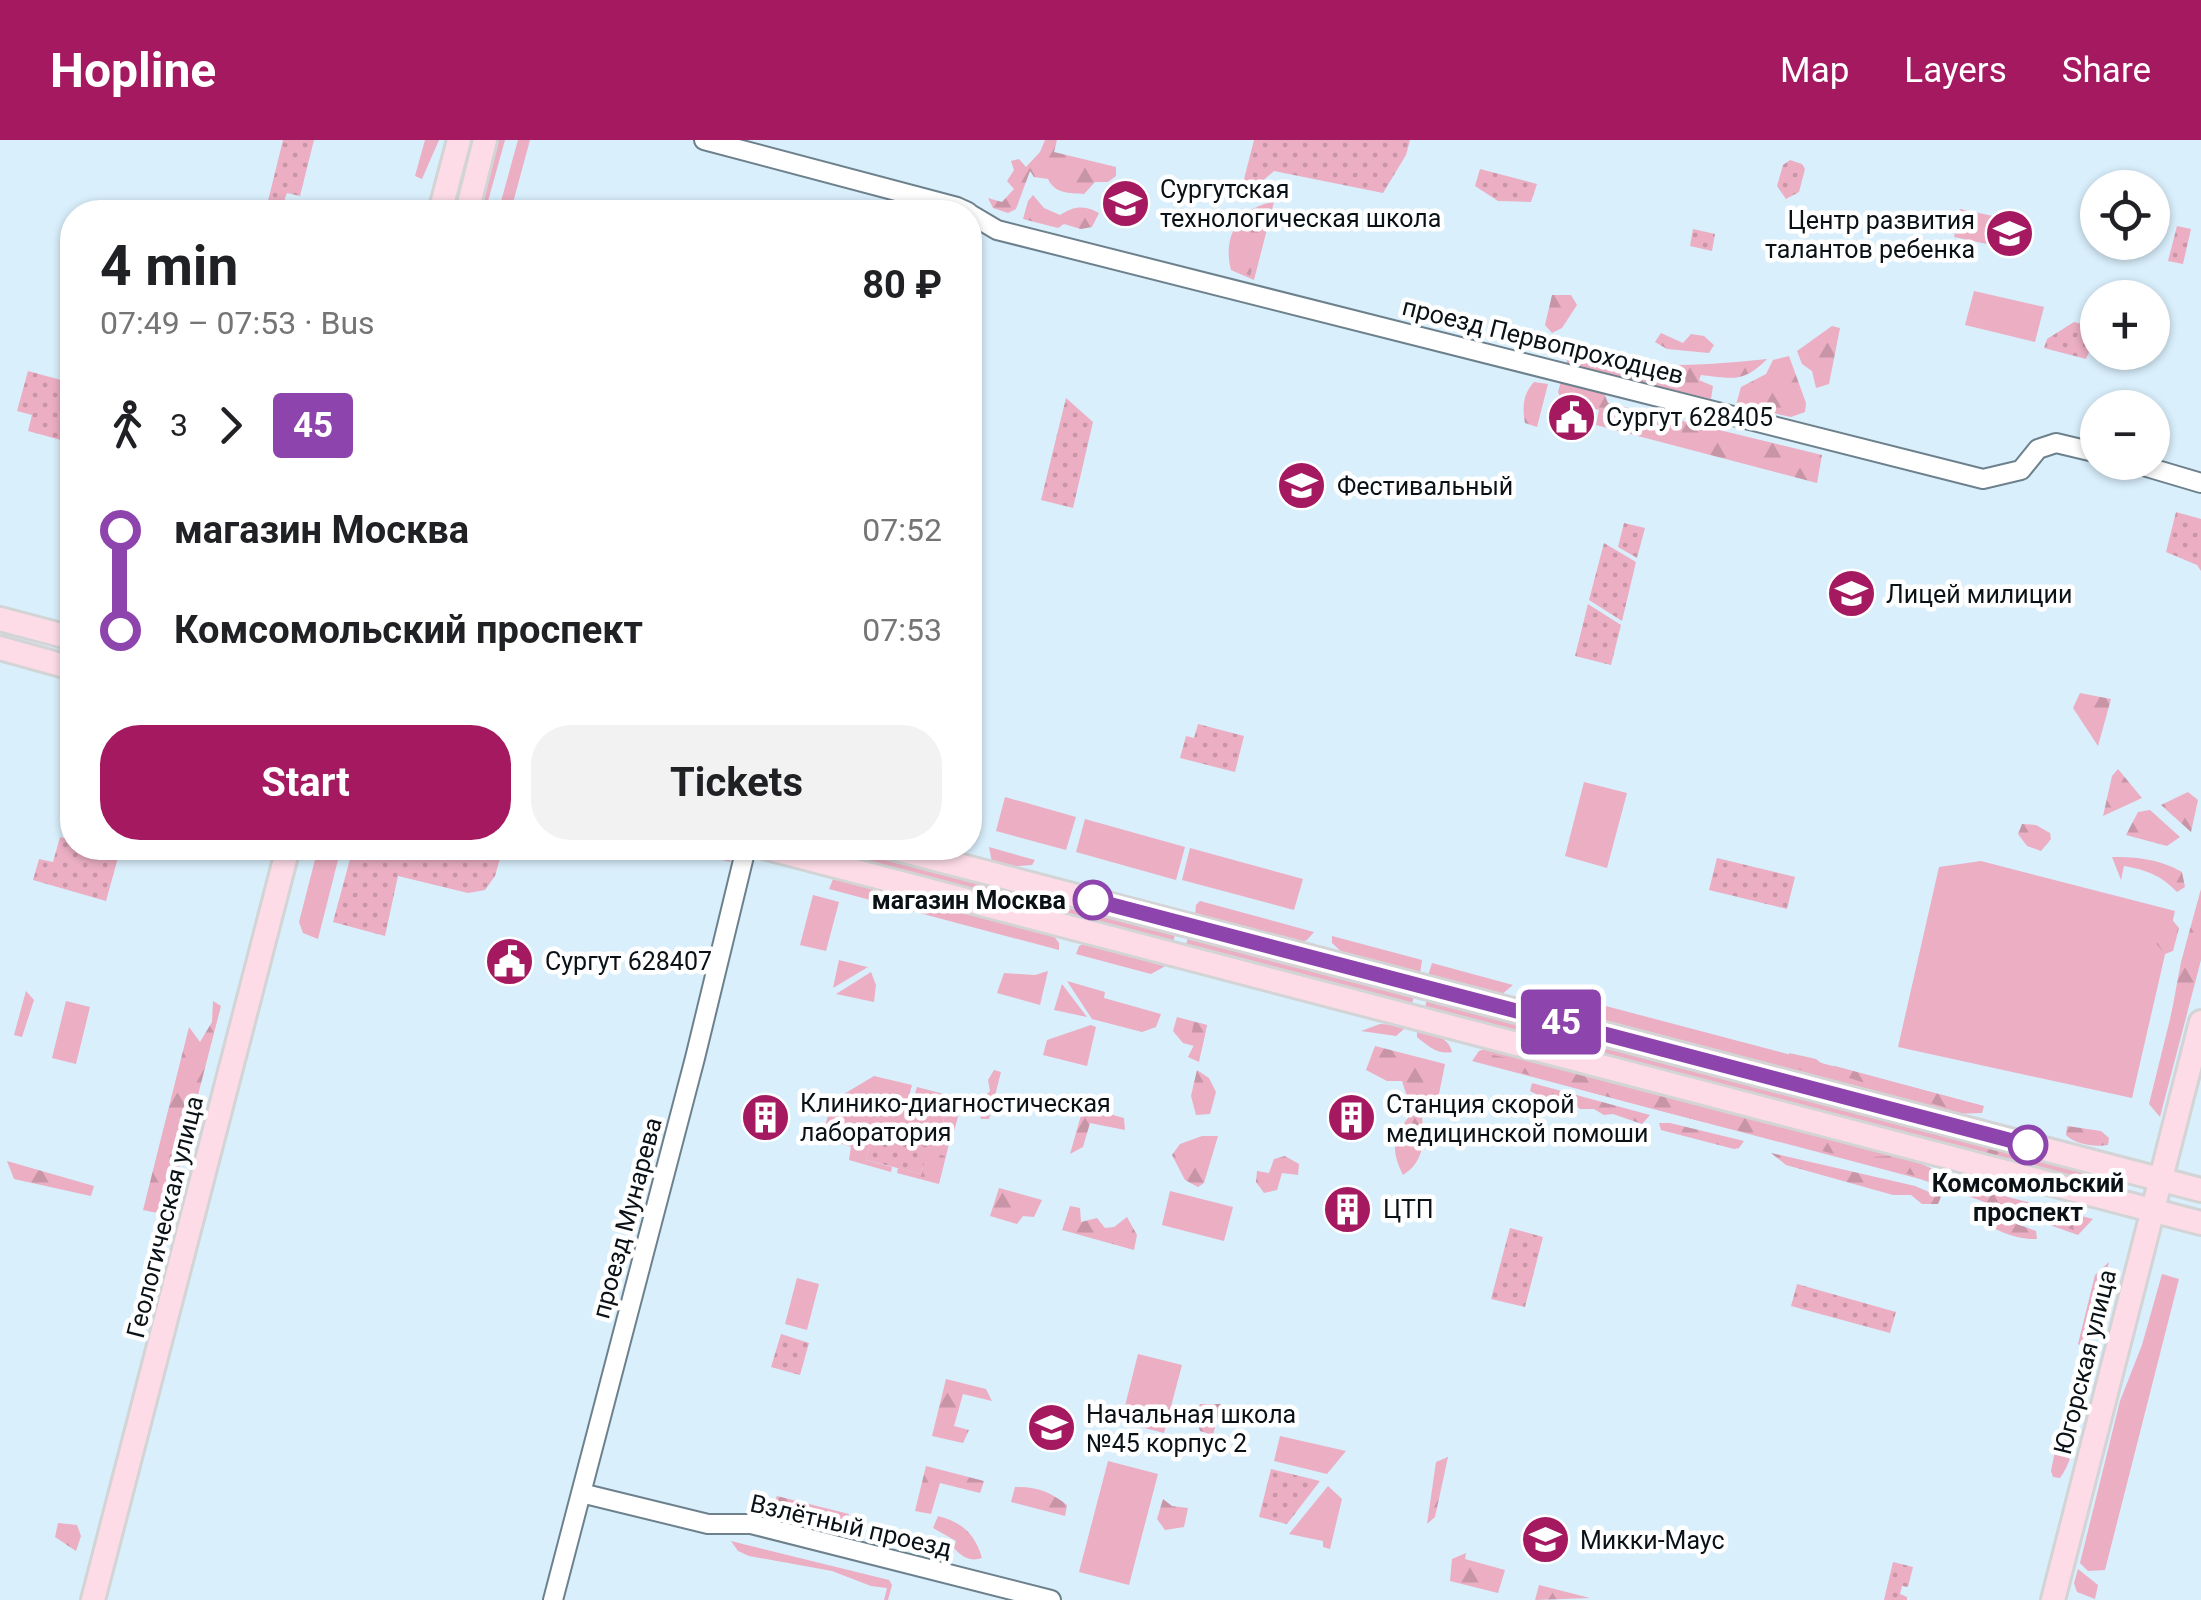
<!DOCTYPE html>
<html lang="en">
<head>
<meta charset="utf-8">
<style>
  body { margin:0; font-family:Roboto,sans-serif; background:#f2f2f2; color:#202124; height:100vh; display:flex; flex-direction:column; font-size:38px; white-space:nowrap }
  * { box-sizing:border-box; margin:0 }
  p { font-size:32px; color:#757577 }
  .icon { flex:none; width:55px; height:55px; fill:none; stroke:currentColor; stroke-width:2; stroke-linecap:round; stroke-linejoin:round }
  .map { position:relative; flex:1; overflow:hidden }
  .side { position:absolute; left:60px; top:60px; width:922px; height:660px; display:flex; flex-direction:column; background:#fff; border-radius:40px; box-shadow:0 2px 8px #0004 }
  .side>* { flex:none }
  .badge { padding:0 20px; border-radius:8px; font-size:35px; line-height:65px }
  .controls { position:absolute; left:2080px; top:30px; display:grid; gap:20px }
  .controls a { display:grid; place-items:center; width:90px; height:90px; border-radius:50%; background:#fff; box-shadow:0 2px 8px #0004; font-size:50px }
  .map>.badge { position:absolute; translate:-50% -50%; box-shadow:0 0 0 5px #fff }
  .legs { display:flex; align-items:center; gap:15px; height:110px; padding:0 40px; font-size:32px }
  .legs p { margin-inline-start:auto }
  .summary { display:flex; align-items:center; justify-content:space-between; height:170px; padding:0 40px }
  h1 { font-size:55px; font-weight:700; line-height:75px }
  .cta { display:flex; gap:20px; margin-top:auto; padding:20px 40px }
  .cta a { flex:1; height:115px; border-radius:40px; background:#a41960; color:#fff; font-size:40px; font-weight:700; line-height:115px; text-align:center }
  .cta a+a { background:#f2f2f2; color:#202124 }
  ul { padding:0 40px; list-style:none }
  li { display:flex; align-items:center; gap:35px; height:100px; font-size:38px }
  li i { display:grid; place-items:center; width:15px; height:100%; margin:0 12px; background:currentColor }
  li i::after { content:''; width:25px; height:25px; margin:-12px; border:8px solid; border-radius:50%; background:#fff }
  li p { margin-inline-start:auto }
  li:first-child i { background:linear-gradient(#0000 50%,currentColor 0) }
  li:last-child i { background:linear-gradient(currentColor 50%,#0000 0) }
  header { display:flex; align-items:center; gap:60px; box-sizing:border-box; height:140px; padding:0 50px; background:#a41960; color:#fff }
  header strong { font-size:48px }
  nav { display:flex; gap:55px; margin-inline-start:auto; font-size:35px }
  .map>svg:first-child { display:block }
</style>
</head>
<body>
<header>
<strong>Hopline</strong>
<nav><a>Map</a><a>Layers</a><a>Share</a></nav>
</header>
<div class="map">
<svg width="2201" height="1460" viewBox="0 0 2201 1460">
  <defs>
    <pattern id="forest-firs" width="22" height="20" patternUnits="userSpaceOnUse" patternTransform="scale(2.5)"><rect width="22" height="20" fill="#ebaec3"/><path d="M5 1l3.5 6h-7zM16 11l3.5 6h-7z" fill="#c895a7"/></pattern>
    <pattern id="park-dots" width="8" height="8" patternUnits="userSpaceOnUse" patternTransform="scale(2.5)"><rect width="8" height="8" fill="#ebaec3"/><path d="M2 2h.1M6 6h.1" fill="none" stroke="#c895a7" stroke-width="1.8" stroke-linecap="round"/></pattern>
  </defs>
  <rect width="100%" height="100%" fill="#d9effc"/>
  <path fill="#ebaec3" d="M425,0H439L422,39L415,36Z
    M499,0H505L485,72H481Z
    M518,0H530L511,70L500,65Z
    M1274,62L1254,140L1231,130C1222,96 1240,67 1274,62Z
    M1960,69L2007,79L2001,107L1954,97Z
    M1974,151L2044,167L2035,202L1965,185Z
    M1584,642L1627,653L1607,728L1565,716Z
    M1005,657L1076,677L1066,710L996,691Z
    M1085,679L1185,707L1176,740L1076,712Z
    M989,707L1035,720L1032,725L1007,727L992,722Z
    M318,708H341L318,799L303,793L299,782Z
    M839,708L1175,795L1173,802L837,714Z
    M1190,708L1303,739L1294,770L1182,740Z
    M1981,721L2175,771L2132,958L1898,907L1939,727Z
    M834,737L1053,795L1059,803V810L829,749Z
    M2201,754V820L2160,977L2149,964Z
    M813,755L839,762L826,811L800,805Z
    M1200,761L1314,792L1307,800L1299,803L1195,776L1196,765Z
    M1332,796L1422,820L1420,834L1345,815L1332,803Z
    M1188,797L1414,856L1412,864L1186,805Z
    M1088,802L1169,824L1151,834L1076,814L1079,806Z
    M839,820L867,827H868L833,848Z
    M1432,823L1513,845L1501,855L1428,836Z
    M1048,831L1040,865L997,853L1004,833L1035,835Z
    M871,832L876,845L874,862L836,854Z
    M1067,841L1105,852L1104,858L1161,874L1156,887L1142,892L1092,879Z
    M1062,844L1087,877L1054,870Z
    M1532,849L1549,851L1984,966L1982,973L1952,974L1544,868L1531,853Z
    M1427,859L2101,1036L2097,1046L1425,868Z
    M66,861L90,867L76,924L52,918Z
    M1177,877L1207,885L1202,908L1183,903L1173,891Z
    M1380,884L1398,885L1404,889L1396,896L1361,891Z
    M1091,885L1096,887L1087,926L1043,915L1047,900Z
    M1417,890C1431,892 1449,897 1452,912C1438,915 1428,906 1417,897Z
    M1488,908L1917,1022L1981,1050L2093,1079L2078,1095L1920,1039L1472,921L1479,911Z
    M874,936L912,945L909,956L876,948L870,971L834,960Z
    M917,947L963,959L954,991L942,987L947,965L914,957Z
    M830,965L869,976L865,990L873,992L866,1020L892,1027L891,1032L849,1020L851,1007L823,997Z
    M940,993L951,996L939,1044L897,1033L898,1028L921,1034L929,1006L937,1008Z
    M1170,1051L1233,1067L1224,1101L1162,1085Z
    M2109,1122L2088,1209L2078,1204L2095,1135Z
    M2162,1134L2179,1139L2105,1430L2088,1431L2080,1423L2120,1261L2142,1205Z
    M797,1138L819,1144L807,1190L785,1184Z
    M1138,1214L1182,1225L1164,1293L1121,1282Z
    M2068,1268L2073,1270C2078,1290 2073,1321 2060,1338L2053,1337L2051,1331L2060,1285Z
    M1280,1296L1346,1311L1327,1334L1274,1321Z
    M1108,1321L1158,1334L1129,1445L1079,1432Z
    M1328,1346L1342,1359L1330,1409L1323,1407V1401L1289,1394Z
    M731,1401L889,1440L892,1445L888,1460H884L887,1448L871,1446L832,1431L749,1416L738,1411Z
    M2078,1429L2098,1445L2095,1459L2077,1452L2074,1443Z"/>
  <path fill="url(#forest-firs)" d="M1045,0H1057L1054,12L1116,27V36L1108,42H1095L1084,54C1069,53 1055,54 1048,39L1034,37L1030,31L1016,69L1008,73L993,68L988,58L1002,62L1014,49L1007,41L1014,30L1011,21L1019,19L1026,27L1040,12Z
    M1033,55L1044,68L1060,75C1074,66 1084,65 1099,73L1092,87L1081,89L1064,84L1058,88L1023,79L1028,61Z
    M1264,66L1268,75L1250,136L1244,132H1235L1231,120L1234,113L1247,118L1254,70Z
    M1552,155H1571L1577,165L1562,188L1552,193L1545,185Z
    M1832,186L1840,188L1829,244L1816,248L1812,231L1802,224L1797,211Z
    M1661,193L1683,203L1691,194L1704,196L1714,205L1709,213L1667,209L1655,202Z
    M1789,216L1806,263L1805,272L1791,277L1736,265L1741,247L1766,234L1773,220Z
    M1568,217C1632,229 1703,226 1767,219C1743,244 1731,238 1701,235L1699,240L1713,246L1711,259L1566,224Z
    M1561,241L1601,245L1608,263L1822,315L1817,343L1596,285L1599,270L1561,259L1558,252Z
    M1534,242L1548,244L1537,287L1525,283C1522,267 1523,254 1534,242Z
    M2080,553L2111,559L2098,606L2073,568Z
    M2118,629L2142,658L2103,676L2112,636Z
    M2188,652L2198,660L2191,692L2161,665Z
    M2150,670L2180,697L2167,706L2126,695L2138,672Z
    M2022,684L2036,685L2050,693L2051,699L2041,711L2027,706L2018,694Z
    M669,708H720L731,722Z
    M2112,717C2138,717 2159,719 2182,732L2185,747L2177,752C2161,735 2146,730 2124,726L2121,740Z
    M2201,749V797L2194,819L2195,841L2183,855L2182,881H2170L2181,822Z
    M2170,777L2179,788L2173,811L2165,814L2154,801L2160,781Z
    M26,851L34,860L22,897L14,895Z
    M213,861L221,866L167,1075L143,1070L189,887L200,902L212,882Z
    M1194,882L1207,885L1199,922L1188,917L1194,905L1191,896Z
    M1375,906L1445,924L1438,959L1420,963C1424,990 1429,1019 1403,1035C1389,1006 1394,997 1412,972L1402,941H1387L1366,930Z
    M1789,913L1816,919L1826,927L1835,926L1979,965L1957,971L1823,930L1790,929Z
    M1493,915L1613,942L1629,952L1643,950L1772,985C1796,1003 1832,991 1855,1014L1843,1016C1724,988 1605,958 1488,923Z
    M994,930L1001,932L989,979H981L977,964L990,951L988,940Z
    M1197,930L1209,938L1216,952L1210,974L1196,975L1191,956Z
    M1532,943L1650,975L1642,984L1613,974L1604,975L1594,969H1580C1566,956 1548,962 1530,951Z
    M1091,969L1124,978L1125,990L1090,983L1083,1007L1070,1014L1082,972Z
    M1659,983H1670L1744,1001L1739,1008L1734,1009L1661,990Z
    M2067,986L2101,991L2109,998L2108,1005C2095,1007 2076,1005 2066,995Z
    M1920,989L1967,999L1970,1006L1978,1003L1983,1011L1994,1008L2000,1013L1987,1019L1967,1010L1919,999Z
    M1202,996H1218L1204,1043L1198,1047L1185,1040L1172,1015L1180,1004Z
    M927,1011L945,1016L939,1035L921,1037Z
    M2006,1011L2029,1019L2043,1018L2060,1024L2064,1032L2054,1035L2029,1024L2017,1026L2007,1019Z
    M1771,1013L1915,1046L1941,1057L1938,1064H1922L1911,1055H1893L1786,1025Z
    M1285,1016L1299,1024L1298,1035L1282,1033L1277,1050L1264,1053L1256,1042L1257,1031L1269,1033L1274,1019Z
    M1890,1016L1910,1022L1920,1032L1933,1031L1954,1041L1950,1050L1916,1036L1872,1026V1017Z
    M7,1021L94,1046L91,1056L14,1039Z
    M999,1048L1042,1060L1034,1077L1023,1076L1017,1084L990,1076Z
    M1976,1049L2071,1077L2074,1090L1986,1063L1966,1053Z
    M1070,1066L1080,1068L1081,1082L1097,1078L1105,1088L1114,1087L1127,1077L1137,1095L1134,1110L1062,1090Z
    M1987,1073L2036,1091L2037,1099C2021,1100 1995,1092 1983,1080Z
    M946,1239L986,1249L992,1261L963,1254L954,1286L969,1290L963,1303L932,1296Z
    M1200,1264H1221L1213,1295L1200,1291L1195,1274Z
    M1448,1317L1435,1377L1427,1384L1436,1322Z
    M926,1326L984,1341L980,1353L940,1343L931,1374L915,1371Z
    M1015,1347C1036,1346 1051,1352 1067,1365L1065,1376L1011,1362Z
    M777,1356L849,1374L845,1389L832,1395L772,1369Z
    M1163,1359L1172,1366L1188,1368L1184,1387L1165,1390L1157,1379Z
    M938,1376C962,1382 975,1394 982,1418C970,1422 962,1417 954,1408L956,1401L933,1388Z
    M58,1383L77,1385L81,1396L76,1411L55,1397Z
    M1466,1413L1465,1419L1505,1430L1498,1453L1450,1441L1452,1419Z
    M1539,1445L1590,1458L1535,1460Z"/>
  <path fill="url(#park-dots)" d="M283,0H314L300,56L287,53L280,72L266,69Z
    M1254,0H1410L1406,15L1383,53L1274,31L1247,54L1240,55Z
    M1790,20L1802,24L1805,29L1799,52L1786,59L1777,46L1783,25Z
    M1480,29L1537,44L1531,62L1498,61L1475,46Z
    M2007,79L2029,84L2022,112L2001,107Z
    M2177,86L2191,89L2183,124L2168,121Z
    M1693,89L1715,94L1712,111L1690,106Z
    M2074,182L2097,188L2098,212L2103,213V215L2089,212L2086,219L2044,208L2047,199Z
    M28,231L72,243V286L68,302L28,291L32,275L17,271Z
    M1066,258L1093,282L1073,368L1041,360Z
    M2176,372L2201,379V431L2197,425L2166,412Z
    M1624,383L1645,388L1637,418L1618,407Z
    M1604,403L1636,422L1622,481L1589,460Z
    M1588,464L1621,485L1611,525L1575,516Z
    M1198,584L1244,596L1235,632L1180,618L1186,596L1194,598Z
    M60,697L72,701V708H96L119,714L106,761L33,740L39,719L53,722Z
    M353,708H503L495,736L485,750L468,753L398,736L385,796L333,782Z
    M1717,718L1795,737L1787,769L1709,750Z
    M876,947L947,965L937,1008L929,1007L921,1034L866,1020L873,992L865,990Z
    M1510,1088L1543,1097L1525,1167L1491,1159Z
    M1797,1144L1896,1172L1890,1193L1791,1166Z
    M781,1194L809,1203L800,1235L771,1227Z
    M1271,1329L1320,1341L1287,1384L1259,1377Z
    M1893,1422L1913,1427L1908,1447L1902,1446L1900,1454L1907,1457V1460H1884Z"/>
  <g fill="none" stroke-linecap="round" stroke-linejoin="round">
    <defs>
      <path id="minor" d="M704,0L957,67L968,72
        M970,74L997,90L1983,339L2021,330L2038,309L2056,303L2098,313
        M2130,322L2201,343
        M581,1353L708,1384H751L1051,1460
        M553,1460L695,918L746,708"/>
      <path id="major" d="M440,72L459,0
        M467,72L485,0
        M0,479L72,498
        M0,508L72,528
        M767,708L2201,1083
        M893,708L2201,1050
        M93,1460L288,708
        M2053,1460L2201,882"/>
    </defs>
    <use href="#minor" stroke="#6d818d" stroke-width="22"/>
    <use href="#major" stroke="#d3d4d5" stroke-width="28"/>
    <use href="#minor" stroke="#fff" stroke-width="18"/>
    <use href="#major" stroke="#fddce7" stroke-width="22"/>
  </g>
  <g fill="none" stroke-linecap="round" stroke-linejoin="round">
    <defs>
      <path id="line-1" d="M1093,760L2028,1005"/>
    </defs>
    <use href="#line-1" stroke="#fff" stroke-width="22"/>
    <use href="#line-1" stroke="#8e44ad" stroke-width="15"/>
  </g>
  <defs>
    <symbol id="school-disc" viewBox="-11 -11 22 22"><circle r="9.5" fill="#a41960" stroke="#fff"/><path d="M0-5L7-2L0 1L-7-2ZM-4 1L0 2.5L4 1V4Q0 6-4 4Z" fill="#fff"/></symbol>
    <symbol id="civic-disc" viewBox="-11 -11 22 22"><circle r="9.5" fill="#a41960" stroke="#fff"/><path d="M-.6-6.5H3V-4.5H.6V-3L4-1V1h2V6H-6V1h2V-1L-.6-3ZM-1.2 2.5V6h2.4V2.5Z" fill="#fff"/></symbol>
    <symbol id="building-disc" viewBox="-11 -11 22 22"><circle r="9.5" fill="#a41960" stroke="#fff"/><path d="M-4-6H4V6H1V3H-1V6H-4ZM-2.5-4.3h1.7v1.8h-1.7ZM.8-4.3h1.7v1.8H.8ZM-2.5-1h1.7V.8h-1.7ZM.8-1h1.7V.8H.8Z" fill="#fff"/></symbol>
  </defs>
  <g fill-rule="evenodd">
    <use href="#school-disc" x="1098" y="36" width="55" height="55"/>
    <use href="#school-disc" x="1982" y="66" width="55" height="55"/>
    <use href="#civic-disc" x="1544" y="250" width="55" height="55"/>
    <use href="#school-disc" x="1274" y="318" width="55" height="55"/>
    <use href="#school-disc" x="1824" y="426" width="55" height="55"/>
    <use href="#civic-disc" x="482" y="794" width="55" height="55"/>
    <use href="#building-disc" x="738" y="950" width="55" height="55"/>
    <use href="#building-disc" x="1324" y="950" width="55" height="55"/>
    <use href="#building-disc" x="1320" y="1042" width="55" height="55"/>
    <use href="#school-disc" x="1024" y="1260" width="55" height="55"/>
    <use href="#school-disc" x="1518" y="1372" width="55" height="55"/>
  </g>
  <g fill="#fff" stroke="#8e44ad" stroke-width="5">
    <circle cx="1093" cy="760" r="18"/>
    <circle cx="2028" cy="1005" r="18"/>
  </g>
  <g text-anchor="middle" dominant-baseline="central" stroke-width="9" stroke-linejoin="round" paint-order="stroke">
    <g font-size="25" fill="#0b1217" stroke="#fff" text-anchor="start">
      <text x="1160" y="49">Сургутская<tspan x="1160" dy="29">технологическая школа</tspan></text>
      <text x="1975" y="80" text-anchor="end">Центр развития<tspan x="1975" dy="29">талантов ребенка</tspan></text>
      <text x="1606" y="277">Сургут 628405</text>
      <text x="1337" y="346">Фестивальный</text>
      <text x="1886" y="454">Лицей милиции</text>
      <text x="545" y="821">Сургут 628407</text>
      <text x="800" y="963">Клинико-диагностическая<tspan x="800" dy="29">лаборатория</tspan></text>
      <text x="1386" y="964">Cтанция скорой<tspan x="1386" dy="29">медицинской помоши</tspan></text>
      <text x="1383" y="1069">ЦТП</text>
      <text x="1086" y="1274">Начальная школа<tspan x="1086" dy="29">№45 корпус 2</tspan></text>
      <text x="1580" y="1400">Микки-Маус</text>
    </g>
    <g font-size="25" fill="#0b1217" stroke="#fff">
      <text transform="translate(1543 201) rotate(14)">проезд Первопроходцев</text>
      <text transform="translate(165 1077) rotate(-76)">Геологическая улица</text>
      <text transform="translate(627 1078) rotate(-75)">проезд Мунарева</text>
      <text transform="translate(2085 1222) rotate(-76)">Югорская улица</text>
      <text transform="translate(851 1386) rotate(13)">Взлётный проезд</text>
    </g>
    <g font-size="25" font-weight="bold" fill="#0b1217" stroke="#fff" text-anchor="end">
      <text x="1066" y="760">магазин Москва</text>
      <text x="2028" y="1043" text-anchor="middle">Комсомольский<tspan x="2028" dy="29">проспект</tspan></text>
    </g>
  </g>
</svg>
<div class="controls">
<a><svg class="icon" aria-label="locate" viewBox="0 0 24 24"><circle cx="12" cy="12" r="6"/><path d="M12 2v4M12 18v4M2 12h4M18 12h4"/></svg></a>
<a>+</a>
<a>−</a>
</div>
<b class="badge" style="left:1561px;top:882px;background:#8e44ad;color:#fff">45</b>
<section class="side">
<div class="summary"><div><h1>4 min</h1><p>07:49 – 07:53 · Bus</p></div><b>80 ₽</b></div>
<div class="legs"><svg class="icon" aria-label="walk" viewBox="0 0 24 24"><circle cx="13" cy="4" r="2"/><path d="M13 8l-2 6 4 7M11 14l-3 7M7 12l3-4h3l4 4"/></svg>3<svg class="icon" aria-label="forward" viewBox="0 0 24 24"><path d="M9 5l7 7-7 7"/></svg><b class="badge" style="background:#8e44ad;color:#fff">45</b></div>
<ul>
<li><i style="color:#8e44ad"></i><b>магазин Москва</b><p>07:52</p></li>
<li><i style="color:#8e44ad"></i><b>Комсомольский проспект</b><p>07:53</p></li>
</ul>
<div class="cta"><a>Start</a><a>Tickets</a></div>
</section>
</div>
</body>
</html>
